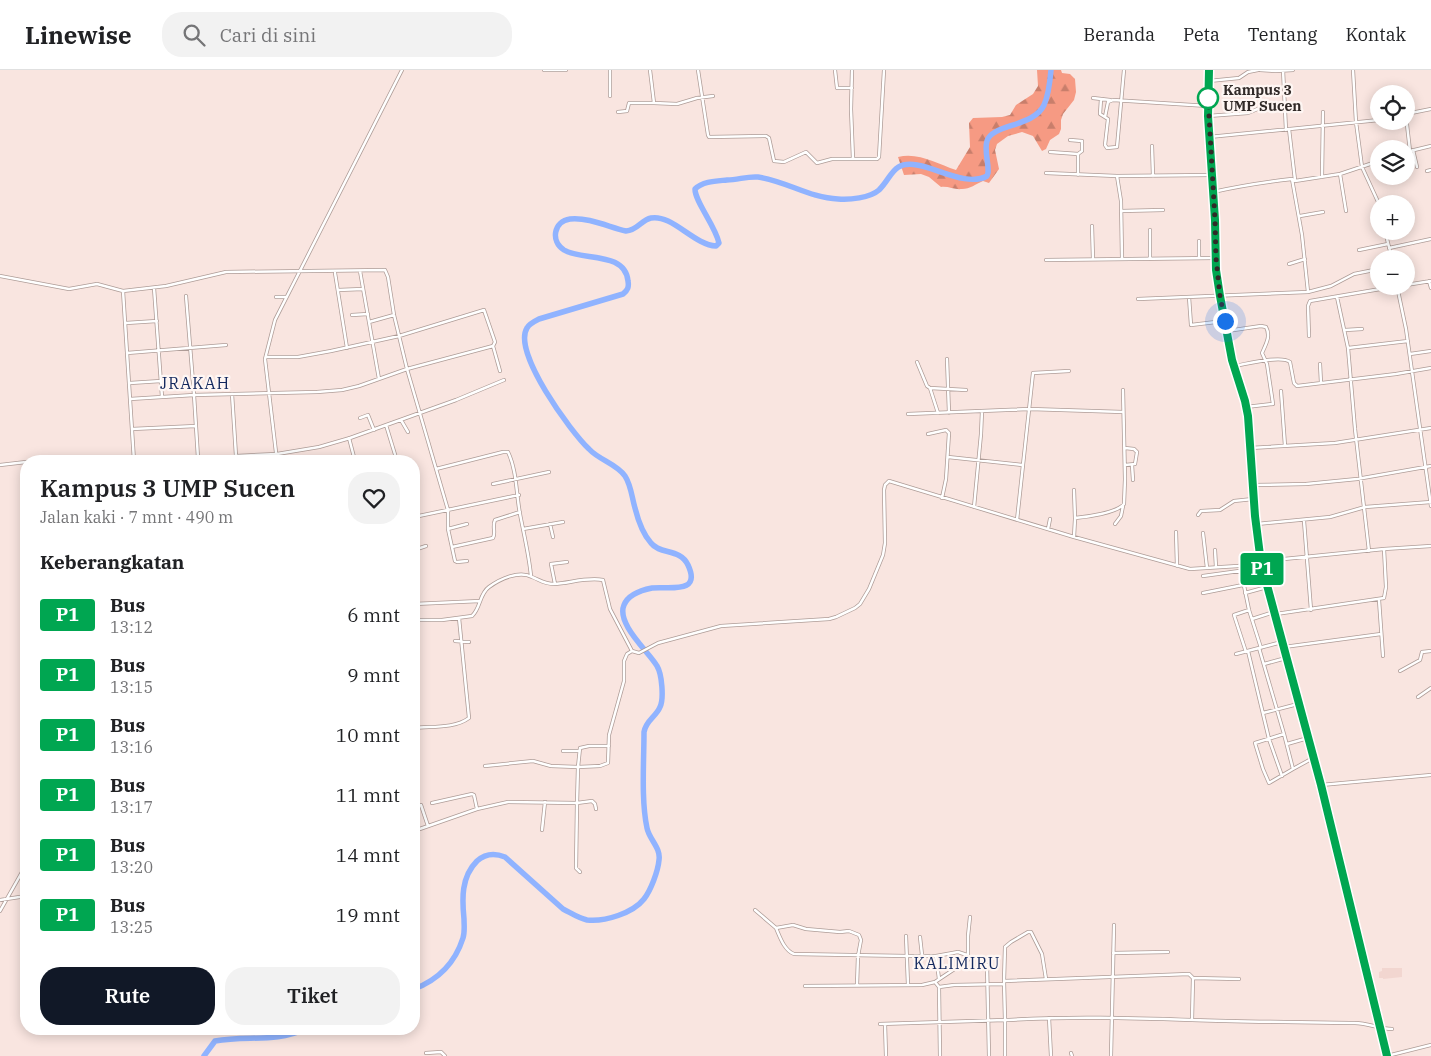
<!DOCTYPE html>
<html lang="id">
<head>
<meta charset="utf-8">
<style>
  body { margin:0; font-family:"IBM Plex Serif",serif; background:#f2f2f2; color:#202124; height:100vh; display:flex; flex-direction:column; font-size:19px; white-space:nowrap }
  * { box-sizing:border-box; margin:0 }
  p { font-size:16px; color:#757577 }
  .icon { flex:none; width:28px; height:28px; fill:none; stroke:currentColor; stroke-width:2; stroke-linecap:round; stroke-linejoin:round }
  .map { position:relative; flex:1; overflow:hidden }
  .side { position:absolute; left:20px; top:385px; width:400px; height:580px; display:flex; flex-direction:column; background:#fff; border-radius:20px; box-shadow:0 2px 12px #0003 }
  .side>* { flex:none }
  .badge { padding:0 10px; border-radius:4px; font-size:18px; line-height:32px }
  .controls { position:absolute; left:1370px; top:15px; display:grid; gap:10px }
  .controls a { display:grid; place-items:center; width:45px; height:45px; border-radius:50%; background:#fff; box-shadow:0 2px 12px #0003; font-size:25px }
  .you { position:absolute; width:25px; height:25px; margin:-12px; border:4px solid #fff; border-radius:50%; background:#1a73e8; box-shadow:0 0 0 8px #1a73e833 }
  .map>.badge { position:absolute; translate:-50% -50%; box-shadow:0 0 0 2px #fff }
  h2 { padding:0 20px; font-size:19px; line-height:45px }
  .round { display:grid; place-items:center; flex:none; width:52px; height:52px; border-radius:20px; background:#f2f2f2 }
  .overview { display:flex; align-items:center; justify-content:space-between; height:85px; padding:0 20px }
  h1 { font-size:24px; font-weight:600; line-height:38px }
  .button { display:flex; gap:10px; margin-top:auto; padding:10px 20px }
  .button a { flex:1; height:58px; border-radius:20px; background:#111827; color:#fff; font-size:20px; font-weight:600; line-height:58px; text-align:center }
  .button a+a { background:#f2f2f2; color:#202124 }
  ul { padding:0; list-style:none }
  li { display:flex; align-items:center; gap:15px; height:60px; padding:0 20px }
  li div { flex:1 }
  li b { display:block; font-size:19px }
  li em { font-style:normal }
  li .badge { min-width:55px; font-weight:700; text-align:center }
  header { display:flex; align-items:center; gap:30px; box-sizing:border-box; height:70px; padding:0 25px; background:#fff; border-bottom:1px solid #e0e0e0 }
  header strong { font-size:24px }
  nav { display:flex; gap:28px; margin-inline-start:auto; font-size:18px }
  .search { width:350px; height:45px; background:#f2f2f2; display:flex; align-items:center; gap:12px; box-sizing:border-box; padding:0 18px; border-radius:20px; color:#757577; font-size:19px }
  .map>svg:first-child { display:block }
</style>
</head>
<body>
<header>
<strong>Linewise</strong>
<div class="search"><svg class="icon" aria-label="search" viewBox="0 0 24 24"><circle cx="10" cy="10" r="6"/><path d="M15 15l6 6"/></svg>Cari di sini</div>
<nav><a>Beranda</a><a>Peta</a><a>Tentang</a><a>Kontak</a></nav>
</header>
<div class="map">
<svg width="1431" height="986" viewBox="0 0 1431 986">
  <defs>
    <pattern id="forest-firs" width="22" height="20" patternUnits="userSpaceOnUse" patternTransform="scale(1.25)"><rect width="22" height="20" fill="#f69a83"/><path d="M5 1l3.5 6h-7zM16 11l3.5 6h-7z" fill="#c87e6b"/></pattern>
  </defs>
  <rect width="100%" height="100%" fill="#f9e5e0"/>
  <path fill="#f2d6d0" d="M1382,898H1402V907L1383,909V908H1379V902L1382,901Z"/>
  <path fill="url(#forest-firs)" d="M1037,0H1061L1062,3L1070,4L1075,9L1076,22L1074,30L1063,44L1061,50V59L1059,64L1050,70L1046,79L1042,81L1033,66L1022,62L1008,66L997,74L995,80L999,99L989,113L983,111C976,114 970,119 962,119C955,120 948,116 941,117L929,107L921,104L904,105L898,87C919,82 937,94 956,100L970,77L969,53L973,48L1002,47L1010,45L1016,35L1033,24L1038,16Z"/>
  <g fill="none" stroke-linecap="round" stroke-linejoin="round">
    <path stroke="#90b3ff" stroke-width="5.5" d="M414,919C438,910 455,893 463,868C465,862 464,856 464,849C462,829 461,807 477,791C486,783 495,783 505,787L563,839C571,843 578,848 587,850C605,852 633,843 644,829C651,820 658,801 659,790C661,778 649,769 647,758C641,730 644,691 644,662C646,650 656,647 660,637C664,629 662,604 657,596C649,582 616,554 624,535C628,525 642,520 652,518C668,516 702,525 688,495C680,478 660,485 651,473C643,464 638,450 635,438C632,428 631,415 625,406C617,394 599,390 589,379C571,362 512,282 527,258C529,254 535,251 539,249L623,224C628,220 629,217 628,211C625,181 582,191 564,180C550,171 554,151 570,149C588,147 609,157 626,161C638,160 641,150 651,148C672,144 694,175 716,176L719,173C715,155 695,132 695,119C703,111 717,111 727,110C738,110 747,106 758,107C786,111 810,128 838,129C849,130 870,128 879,120C893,106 892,91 917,95C937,98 968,117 987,106L988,103C989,93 984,81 987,71C992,54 1034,57 1044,35C1049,24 1050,11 1051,0
      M204,986L215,971C247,965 274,973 306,959"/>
    <defs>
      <path id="street" d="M544,0H566
        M650,0L654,33L677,34L697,28L713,26
        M698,0L708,65L709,67L766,66L769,68L774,91L784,92L806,82L817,93L832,89H877L879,87L884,0
        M835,0L837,18H852
        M852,0L851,39L853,89
        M1260,0L1276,1L1293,0
        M1283,0L1286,60
        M1353,0L1356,52L1362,97L1379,134
        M1209,11L1239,8L1248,2L1258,0
        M610,26V0
        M1093,28L1110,30
        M1101,29L1100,44L1108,49L1105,75L1107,78L1117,77L1124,0
        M618,42L627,41L629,33H654
        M1406,44L1431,39
        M1208,46L1248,43L1260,38L1285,34
        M1406,46L1410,81
        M1105,47L1108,32L1113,30L1208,36
        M1289,59L1295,110
        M1209,67L1379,50
        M1070,70L1082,71V81L1078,84
        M1152,76L1153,106
        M1413,80L1417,97
        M1050,82L1078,84V105
        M1406,82L1431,76
        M1427,101L1431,100
        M1046,103L1117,106L1211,105
        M1340,104L1346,141
        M1117,106L1121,131L1122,188
        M1322,107L1323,42
        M1292,109L1302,165L1308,222
        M1213,122C1240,116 1266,112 1292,109L1295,111L1340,104L1379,91
        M1121,141L1163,140
        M1300,146L1323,142
        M1092,156L1093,189
        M1385,161L1392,189
        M1199,171V188
        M1389,178L1431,169
        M1359,180L1388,174
        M1150,188V160
        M1046,190L1215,188
        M1289,194L1305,189
        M360,201L379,309
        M335,203L347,278
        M0,206L69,219L97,214L123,221L166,216L226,202L385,200L388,207L394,245L407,299L448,440V459L455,491L457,492L467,491
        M1429,211L1431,218
        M1406,215L1431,211
        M1397,216L1406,259L1431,436
        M154,218L162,327
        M338,220L363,219
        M123,221L134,391
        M186,226L194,325L198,388
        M276,227H286
        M1189,227L1191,255L1224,251
        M1337,227L1348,278L1355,359L1369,481
        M1138,229L1308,222L1331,216L1354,204L1379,199
        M352,245L368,244
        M369,252L394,245
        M126,253L157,251
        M1345,260L1362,259
        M1227,261L1261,256L1266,257C1271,266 1266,274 1262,283L1267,294L1273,334L1246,337
        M1309,266L1308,236L1310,231L1398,216
        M1348,278L1408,271
        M127,283L226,275
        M1410,284L1431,281
        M266,287H298L331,281L399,266L484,240L495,272L493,276L500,301
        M947,289L949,343
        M917,292L927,316L930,318
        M1320,294L1321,313
        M1234,296C1247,294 1281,285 1290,292L1294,313L1297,316L1396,304L1431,298
        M130,313L161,311
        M1281,321L1285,376
        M232,324L236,386
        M130,329L194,325L317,322L342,320L359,316L407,299L493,276
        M938,343L930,318L966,320
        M908,344L1030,339L1123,342
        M360,348L368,345L374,360
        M401,350L408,362
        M386,355L397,391
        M132,359L196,356
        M928,364L946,360L949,363L946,409L942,428
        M349,368L355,391
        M1125,378L1134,379L1137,382L1135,394L1125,395
        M1250,378L1335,373L1431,358
        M948,387L1022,395
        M34,391L51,390L134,391L277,384L319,377L350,368L456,330L504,310
        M277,391L265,289L275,250L402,0
        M0,395L26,392
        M1132,395L1133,410
        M436,399L503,382H508C517,401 516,423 520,444C524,465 529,485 531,506
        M493,414L549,402
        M1253,415L1306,414L1357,409L1431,396
        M1074,420L1075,448C1086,447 1117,443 1124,434L1125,409L1123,320
        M974,437L981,364L982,341
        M1198,445L1201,441L1220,440L1234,431L1253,429
        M414,447L519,425
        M1017,450L1033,303L1069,301
        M1304,451L1311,540
        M550,454L553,467
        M1115,454L1121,446L1123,436
        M1257,454L1330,447L1365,437L1431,432
        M448,459L467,454
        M523,459L563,452
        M1048,459L1050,449
        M1176,462L1177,496
        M1203,463L1207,498
        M1074,467L1075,449
        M452,477L493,468C496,463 492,456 495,450L520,442
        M414,480L426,476
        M1215,480L1216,497
        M1241,501L1249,540L1261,578
        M1203,506L1261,498
        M555,514L551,494L567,492
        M1203,523L1243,515
        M1245,523L1267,517
        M1379,530L1383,586
        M414,534L480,531
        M1276,544L1384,528L1386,517L1384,479
        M1252,549L1274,542
        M414,550H442L472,546C481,538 479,524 489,517C500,509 519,500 532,507C540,510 544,514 554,514C570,513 587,507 603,510L610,539L632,581L639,583L658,573L721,556L829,549L836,547L855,538L860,534L869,519L883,485L885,473L884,420L885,415L889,411L1074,467L1190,499L1238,496L1284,489L1384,479L1431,476
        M455,571L469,572
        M1284,577L1381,564
        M1259,578L1284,664L1293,699L1313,688
        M1248,581L1269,669L1282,706
        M1246,582L1234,545L1249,540
        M1236,584L1282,572
        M1264,594L1286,588
        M1400,601L1420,590L1422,582L1431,581
        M1418,627L1431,618
        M1263,643L1298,634
        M414,658C431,656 454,659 469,648L459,548
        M1284,664L1255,673L1263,699L1269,713L1293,699
        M1287,674L1308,668
        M563,681H579
        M485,696L533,691L551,696L578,697L580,678L589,676H609
        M1321,715L1431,705
        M432,733L472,724L474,725L477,739
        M414,737L421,735L428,756
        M542,760L545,732
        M414,761L477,739L508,732L577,733L578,697L600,696L608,693L609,665L624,611V591L627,584L632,581
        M580,802L576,798L577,733L592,731L595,734L596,739
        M0,830L26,826
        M755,840L776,858L793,855L806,859L840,862L849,861L859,865L861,870L858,886L857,915
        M0,841L26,795
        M776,858C780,867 784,880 794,884L907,886H936L958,882L967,885
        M906,866L908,915
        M920,867L922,885
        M1113,883L1168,882
        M936,886L939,909
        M987,895L989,986
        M1193,908L1239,909
        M1004,911L1189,904L1193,908L1192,950
        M935,912L939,917L954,915L1004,914
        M805,916L922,915L935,912L968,890V866L970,847
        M939,918L940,986
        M1049,948L1051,986
        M880,954L1005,950L1004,911L1005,877L1011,872L1028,862H1031L1042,884L1046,909
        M885,954L886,986
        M426,983L441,982L445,986
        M1071,983L1072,986
        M1005,986V950H1009C1070,946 1131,948 1192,950C1246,952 1301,952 1355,953C1368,953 1379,959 1392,959
        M1111,986L1114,855
        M1387,986L1431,975"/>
      <path id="primary" d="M1209,0L1208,46L1215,150L1216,200L1220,226L1232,290L1247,339L1255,446L1261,493L1321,715L1387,986"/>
    </defs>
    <use href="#street" stroke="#ae9c97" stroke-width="4"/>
    <use href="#primary" stroke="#ae9c97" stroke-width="5.5"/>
    <use href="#street" stroke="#fff" stroke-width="2.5"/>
    <use href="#primary" stroke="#fff" stroke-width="4.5"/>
  </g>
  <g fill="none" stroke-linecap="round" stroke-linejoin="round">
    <defs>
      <path id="line" d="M1209,0L1208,46L1215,150L1216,200L1220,226L1232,290L1245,331L1248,346L1255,446L1261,493L1321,715L1387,986"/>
    </defs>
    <use href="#line" stroke="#fff" stroke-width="11"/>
    <use href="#line" stroke="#00a651" stroke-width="8"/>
    <path stroke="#312a28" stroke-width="5" stroke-dasharray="0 9" d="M1208,28L1215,150L1216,188L1220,226L1225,251"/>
  </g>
  <circle fill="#fff" stroke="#00a651" stroke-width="2.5" cx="1208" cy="28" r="10"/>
  <g text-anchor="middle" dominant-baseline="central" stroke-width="4.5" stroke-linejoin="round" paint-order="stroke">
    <g font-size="14" font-weight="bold" fill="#312a28" stroke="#fef6f3" text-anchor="start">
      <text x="1223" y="20">Kampus 3<tspan x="1223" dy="16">UMP Sucen</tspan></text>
    </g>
    <g font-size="16" letter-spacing="1" fill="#12275d" stroke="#fef6f3">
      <text x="195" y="313">JRAKAH</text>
      <text x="957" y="893">KALIMIRU</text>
    </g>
  </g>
</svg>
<div class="controls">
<a><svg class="icon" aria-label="locate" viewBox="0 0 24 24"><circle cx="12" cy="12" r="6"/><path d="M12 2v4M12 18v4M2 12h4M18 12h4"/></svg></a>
<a><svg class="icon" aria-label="layers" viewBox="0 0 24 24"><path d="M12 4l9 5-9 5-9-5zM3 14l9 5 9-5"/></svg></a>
<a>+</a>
<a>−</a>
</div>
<div class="you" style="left:1225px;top:251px"></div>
<b class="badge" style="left:1262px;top:499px;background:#00a651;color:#fff">P1</b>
<section class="side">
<div class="overview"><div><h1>Kampus 3 UMP Sucen</h1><p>Jalan kaki · 7 mnt · 490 m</p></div><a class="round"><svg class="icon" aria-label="heart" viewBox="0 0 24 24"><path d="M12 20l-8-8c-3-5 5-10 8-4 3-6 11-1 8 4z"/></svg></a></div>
<h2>Keberangkatan</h2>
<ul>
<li><span class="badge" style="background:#00a651;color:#fff">P1</span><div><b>Bus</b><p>13:12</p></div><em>6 mnt</em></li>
<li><span class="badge" style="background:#00a651;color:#fff">P1</span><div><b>Bus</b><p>13:15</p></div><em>9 mnt</em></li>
<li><span class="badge" style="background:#00a651;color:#fff">P1</span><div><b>Bus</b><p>13:16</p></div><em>10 mnt</em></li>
<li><span class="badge" style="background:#00a651;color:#fff">P1</span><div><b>Bus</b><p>13:17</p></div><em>11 mnt</em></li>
<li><span class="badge" style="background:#00a651;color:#fff">P1</span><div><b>Bus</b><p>13:20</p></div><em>14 mnt</em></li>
<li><span class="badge" style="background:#00a651;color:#fff">P1</span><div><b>Bus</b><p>13:25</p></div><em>19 mnt</em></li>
</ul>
<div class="button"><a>Rute</a><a>Tiket</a></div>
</section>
</div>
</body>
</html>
